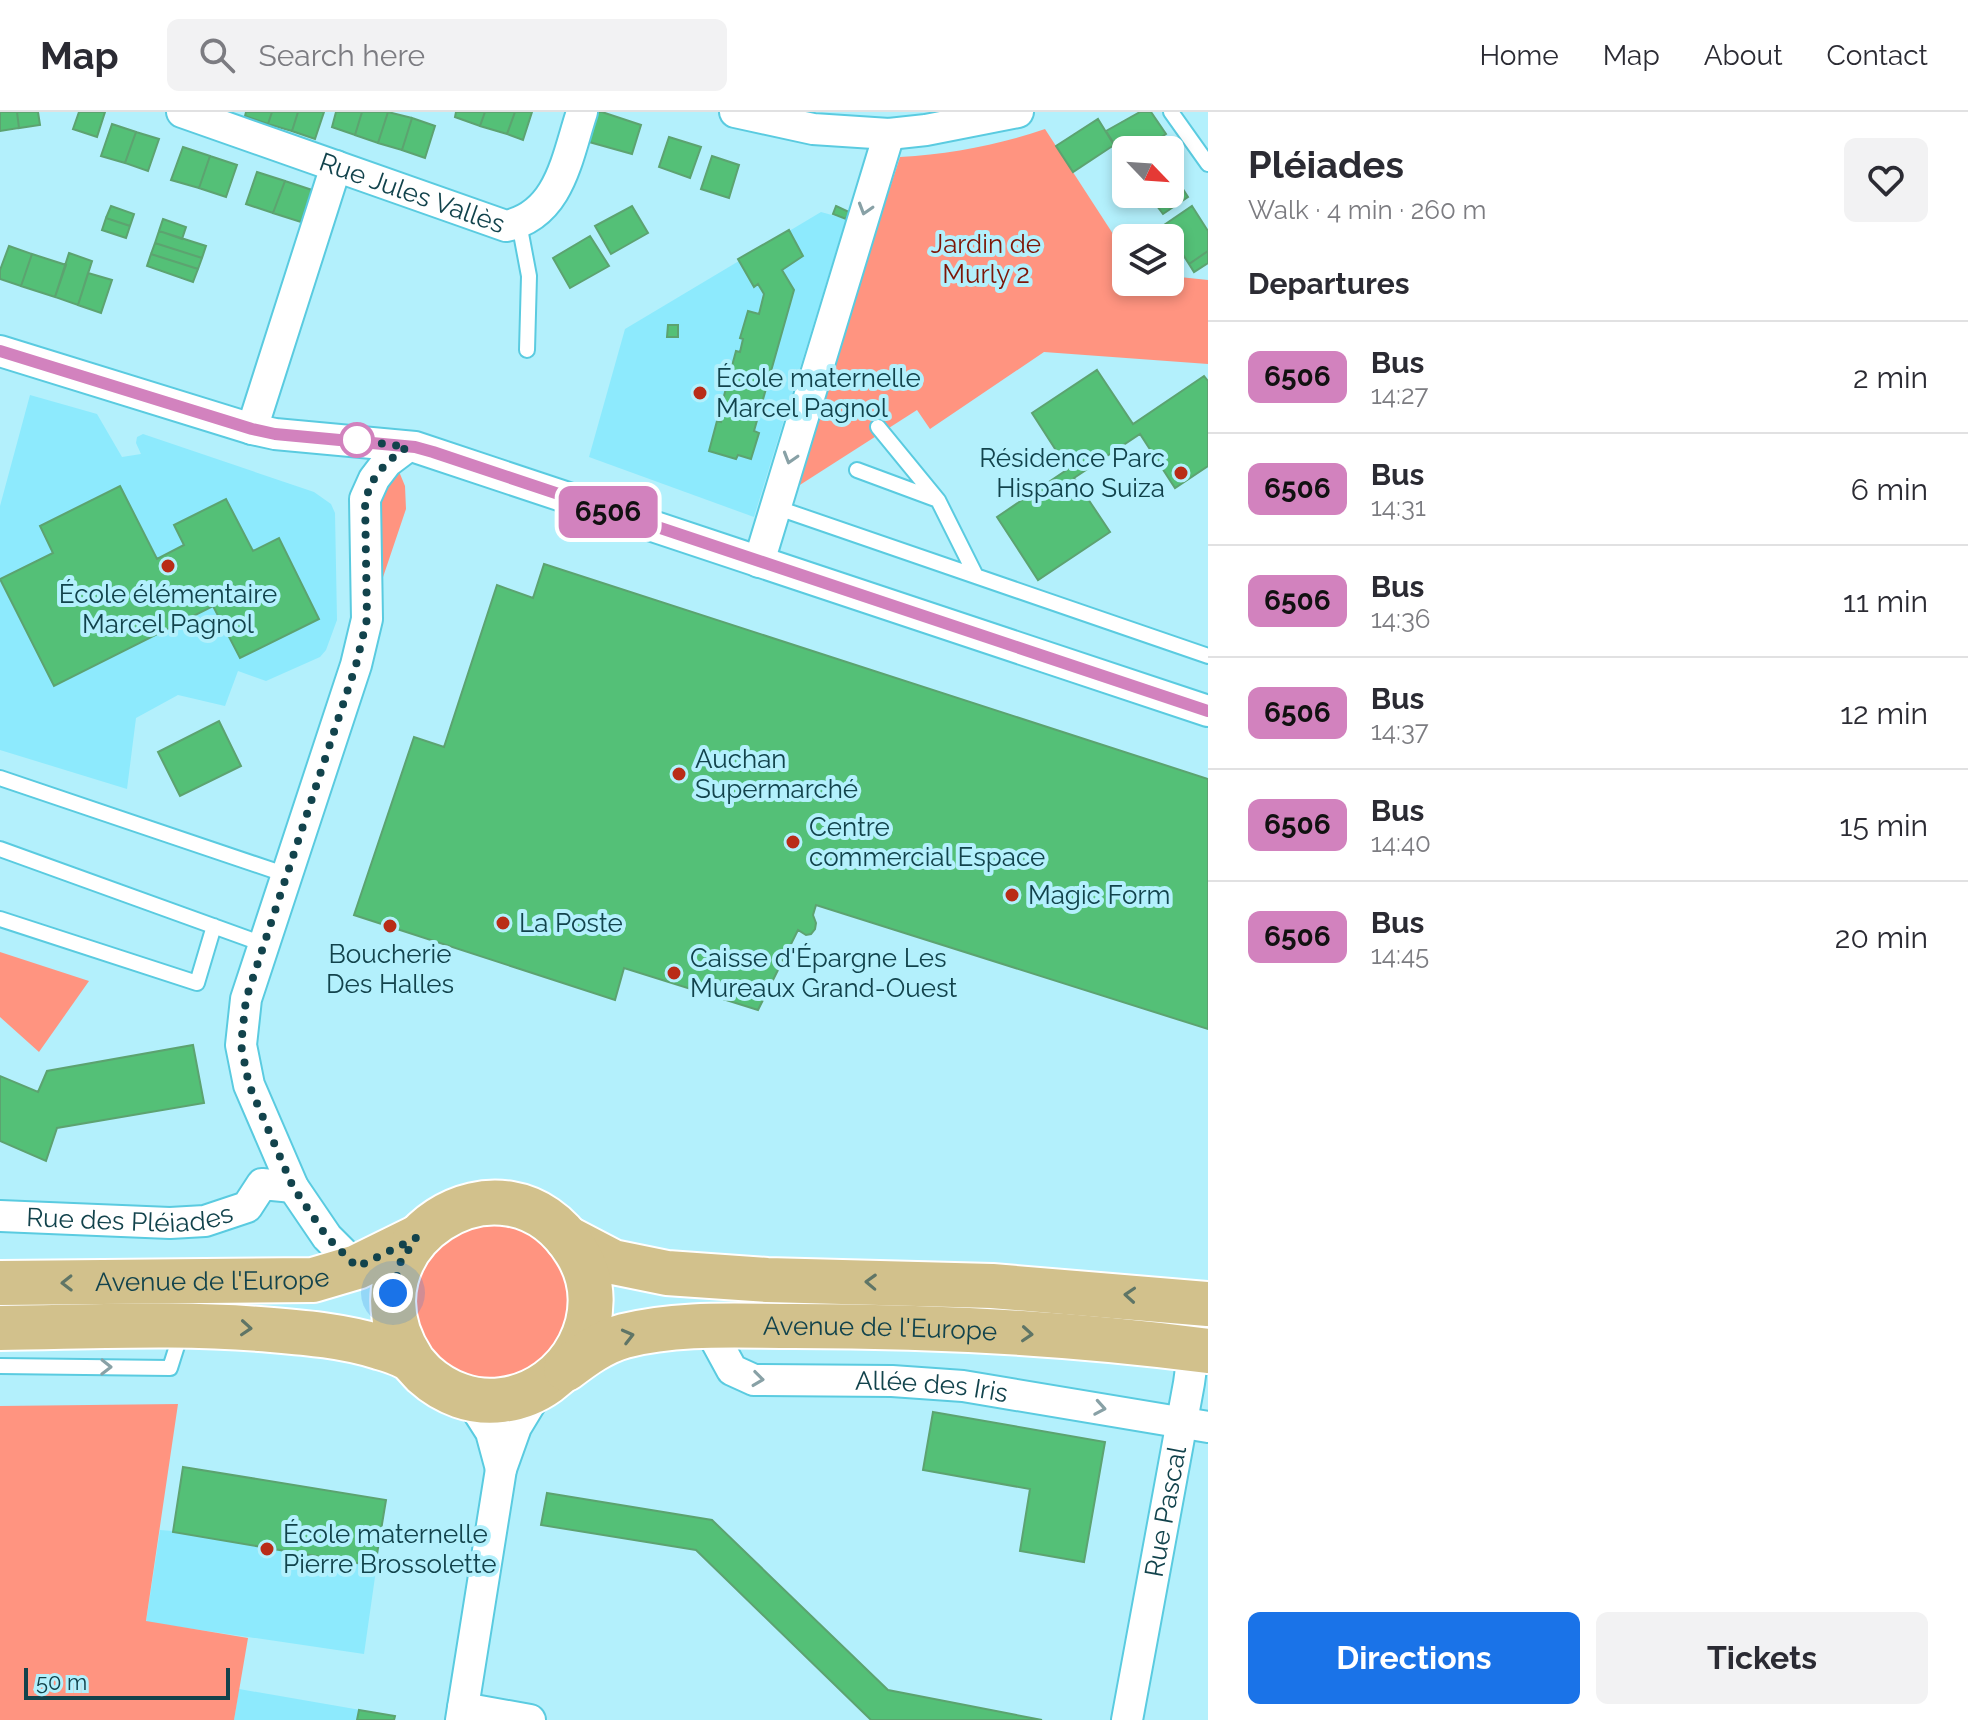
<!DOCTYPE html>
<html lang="en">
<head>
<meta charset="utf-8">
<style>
  body { margin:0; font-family:Raleway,sans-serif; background:#f2f2f3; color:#2b2b33; height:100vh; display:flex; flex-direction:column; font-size:30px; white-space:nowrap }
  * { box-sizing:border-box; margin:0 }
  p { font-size:26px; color:#7c7c81 }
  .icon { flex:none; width:44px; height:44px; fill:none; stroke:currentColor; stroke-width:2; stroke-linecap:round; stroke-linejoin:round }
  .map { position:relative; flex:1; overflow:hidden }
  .drawer { display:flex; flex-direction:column; background:#fff; width:760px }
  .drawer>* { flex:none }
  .badge { padding:0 16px; border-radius:12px; font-size:28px; line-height:52px }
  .needle { width:52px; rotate:115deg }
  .buttons { position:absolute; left:1112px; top:24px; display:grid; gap:16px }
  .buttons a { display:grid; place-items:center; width:72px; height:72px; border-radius:12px; background:#fff; box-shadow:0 4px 12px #0003; font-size:40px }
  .scale { position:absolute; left:24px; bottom:20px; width:206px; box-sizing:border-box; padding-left:8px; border:4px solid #12434c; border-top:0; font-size:22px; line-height:28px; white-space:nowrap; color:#12434c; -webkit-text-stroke:6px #b3f0fc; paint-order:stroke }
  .you { position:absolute; width:40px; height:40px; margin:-20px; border:6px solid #fff; border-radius:50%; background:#1a73e8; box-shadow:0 0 0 12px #1a73e833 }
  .map>.badge { position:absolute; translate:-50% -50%; box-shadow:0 0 0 4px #fff }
  h2 { padding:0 40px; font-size:30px; line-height:72px }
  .round { display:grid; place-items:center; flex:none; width:84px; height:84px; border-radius:12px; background:#f2f2f3 }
  .headline { display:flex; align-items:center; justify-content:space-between; height:136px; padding:0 40px }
  h1 { font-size:38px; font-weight:700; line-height:60px }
  .primary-button { display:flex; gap:16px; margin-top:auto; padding:16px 40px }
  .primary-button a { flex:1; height:92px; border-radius:12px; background:#1a73e8; color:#fff; font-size:32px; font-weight:700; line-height:92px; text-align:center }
  .primary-button a+a { background:#f2f2f3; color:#2b2b33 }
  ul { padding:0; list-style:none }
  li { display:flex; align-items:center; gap:24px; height:112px; padding:0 40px; border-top:2px solid #e1e1e2 }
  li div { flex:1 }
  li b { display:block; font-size:30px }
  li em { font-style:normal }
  li .badge { min-width:88px; font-weight:700; text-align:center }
  header { display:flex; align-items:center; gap:48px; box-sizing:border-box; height:112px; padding:0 40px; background:#fff; border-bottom:2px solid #e1e1e2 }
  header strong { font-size:38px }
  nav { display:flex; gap:44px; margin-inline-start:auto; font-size:28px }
  .search { width:560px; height:72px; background:#f2f2f3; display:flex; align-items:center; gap:20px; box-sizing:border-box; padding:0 28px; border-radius:12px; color:#7c7c81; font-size:30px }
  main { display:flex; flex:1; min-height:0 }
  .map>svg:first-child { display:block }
</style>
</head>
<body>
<header>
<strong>Map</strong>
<div class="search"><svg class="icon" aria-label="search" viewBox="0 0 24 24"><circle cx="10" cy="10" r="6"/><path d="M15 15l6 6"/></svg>Search here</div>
<nav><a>Home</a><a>Map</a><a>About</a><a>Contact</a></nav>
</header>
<main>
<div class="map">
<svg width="1208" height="1608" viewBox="0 0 1208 1608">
  <rect width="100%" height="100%" fill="#b3f0fc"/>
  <path fill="#8deafd" d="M821,100L846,107L754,405L589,345L625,217Z
    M30,283L97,302L122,345L141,342L136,331L137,325L143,322L314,380L331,392L335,401L337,508L326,538L320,545L266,569L238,559L225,594L178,583L136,606L127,677L0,638V394Z
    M183,1355L386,1388L364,1542L146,1510L160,1418L173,1419Z
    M239,1577L395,1604L394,1608H234Z"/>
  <path fill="#ff9480" d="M1045,17L1126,142V170H1170V164L1208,168V252L1044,240L930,317L917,298L792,378L900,45C950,42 998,33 1045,17Z
    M398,357L405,374L406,397L380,474L376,386Z
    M0,840L89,869L39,940L0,905Z
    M414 1190a78 78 0 1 1 156 0a78 78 0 1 1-156 0Z
    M178,1292L146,1509L248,1526L234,1608H0V1294Z"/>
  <path fill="#54c077" stroke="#5ca370" stroke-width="2" d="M0,0H17L19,16L0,19Z
    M17,0H38L40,13L19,16Z
    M79,0H105L97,25L73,17Z
    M246,0H272L268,12L245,4Z
    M272,0H298L292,19L268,12Z
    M298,0H324L315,27L292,19Z
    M336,0H362L355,23L332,15Z
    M362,0H388L378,31L355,23Z
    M388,0L412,6L402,38L378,31Z
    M456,0H485L480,14L455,5Z
    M485,0H515L507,22L480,14Z
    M515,0H532L523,28L507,22Z
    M591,0H602L641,13L632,42L582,28Z
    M1140,0H1151L1166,22L1141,38H1126V43L1123,46L1106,19Z
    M412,6L435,14L425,46L402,38Z
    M1098,7L1114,33L1073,60L1056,34Z
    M112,12L136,20L125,51L101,44Z
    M136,20L159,27L148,59L125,51Z
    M669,25L701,35L690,66L659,55Z
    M183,35L210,44L199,76L171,68Z
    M210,44L237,53L226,85L199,76Z
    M712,44L739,53L729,86L701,77Z
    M1170,57L1188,85L1163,102L1148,82H1170Z
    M257,60L285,69L273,101L246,92Z
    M285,69L312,78L301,110L273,101Z
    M111,94L134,102L130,114L106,106Z
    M632,94L648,121L611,142L595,114Z
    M836,94L849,100L846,107L833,102Z
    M1192,94L1208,119V139L1189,152L1164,113Z
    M106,106L130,114L126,126L102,118Z
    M163,107L186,115L182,127L159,119Z
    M789,118L803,144L782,158L794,178L754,319L759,321L751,347L738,343L736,347L709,339L717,309L721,310L725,296L721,295L736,239L740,240L743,227L740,226L748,199L759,202L764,182L758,172L754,175L738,147Z
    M159,119L206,134L202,146L155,131Z
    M590,124L609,154L570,176L553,146Z
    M155,131L202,146L198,157L151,142Z
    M9,134L32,142L21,174L0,167V158Z
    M1208,139V151L1194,160L1189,152Z
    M69,141L92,149L78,193L55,185Z
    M32,142L66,153L55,185L21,174Z
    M151,142L198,157L193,170L147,154Z
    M88,161L112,168L101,201L78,193Z
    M668,213H678V225H667Z
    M1097,258L1133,312L1204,264L1208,269V354L1175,376L1140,322L1074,366L1110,420L1038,468L997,405L1068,357L1032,301Z
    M120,374L157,447L184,433L174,413L226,387L253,439L279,426L319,507L240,546L213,494L54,574L0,467L53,441L40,414Z
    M544,452L1208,667V917L816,793L813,803L816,811L815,817L811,822L806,823L798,818L758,898L624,856L615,888L354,803L414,625L444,635L497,473L533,486Z
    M219,609L241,654L180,684L158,640Z
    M193,933L204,991L57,1016L46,1049L0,1029V964L38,980L47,959Z
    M933,1300L1105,1330L1084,1450L1020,1439L1030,1377L923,1358Z
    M183,1355L386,1388L375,1454L173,1420Z
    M547,1381L712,1408L888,1578L1042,1608H871L696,1438L541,1413Z
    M359,1598L395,1604L394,1608H357Z"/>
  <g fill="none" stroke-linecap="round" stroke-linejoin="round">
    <defs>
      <path id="lane" d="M1171,0L1208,52
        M519,111L529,164L527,238
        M878,315L937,387
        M857,358L938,388L976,464
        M775,395L1208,544
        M0,666L287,763
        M0,737L263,832
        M0,807L197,871L214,814
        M0,1254L170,1256L182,1218"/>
      <g id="street">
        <path id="s1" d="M182,0L506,114C560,103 567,45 582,0"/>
        <path d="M735,0L813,17L889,22L926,18L1018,0"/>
        <path d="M0,239L252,317L275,322L415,335L1208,599"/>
        <path d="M252,317L336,54"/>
        <path d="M759,450L889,22"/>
        <path id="s2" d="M0,1104L170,1111L205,1109L247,1095L262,1072L293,1075"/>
        <path d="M357,1155L327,1125L293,1075L249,973L241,933L246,887L356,553L367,507L365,387L374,367L387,350L407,335"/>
        <path id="s3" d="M708,1214L732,1258L754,1268L892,1269L963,1274L1208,1315"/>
        <path d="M470,1287L491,1320L501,1357"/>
        <path d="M463,1596L530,1608"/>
        <path d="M461,1608L501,1357L516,1315L539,1277"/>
        <path id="s4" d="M1127,1608L1189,1271L1200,1190"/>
      </g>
      <g id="primary">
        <path d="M567,1126L613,1150L667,1161L767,1168L992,1174L1208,1192"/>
        <path id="s5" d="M0,1171L313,1168L357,1155L416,1126"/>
        <path d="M0,1216C90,1215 182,1210 272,1218C308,1221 344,1224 379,1235C389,1238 404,1242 412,1249C416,1253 420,1258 424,1262C445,1281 473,1292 502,1288C571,1280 615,1200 576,1139C505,1025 337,1133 412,1248"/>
        <path id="s6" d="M566,1257C583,1244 602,1230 624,1224C679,1210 737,1214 794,1214C932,1214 1071,1221 1208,1239"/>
      </g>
    </defs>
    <use href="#lane" stroke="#5acbe0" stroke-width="18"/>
    <use href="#street" stroke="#5acbe0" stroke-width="34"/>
    <use href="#primary" stroke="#fff" stroke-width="48"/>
    <use href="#lane" stroke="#fff" stroke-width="14"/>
    <use href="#street" stroke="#fff" stroke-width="30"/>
    <use href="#primary" stroke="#d2c18c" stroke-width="44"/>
  </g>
  <defs><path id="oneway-chevron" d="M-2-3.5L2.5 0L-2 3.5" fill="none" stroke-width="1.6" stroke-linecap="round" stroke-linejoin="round" transform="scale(2)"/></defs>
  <g stroke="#88a1a6">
    <use href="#oneway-chevron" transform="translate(865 97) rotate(107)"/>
    <use href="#oneway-chevron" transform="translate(790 346) rotate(107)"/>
    <use href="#oneway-chevron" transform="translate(106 1255) rotate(1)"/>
    <use href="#oneway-chevron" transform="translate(758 1267) rotate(7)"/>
    <use href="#oneway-chevron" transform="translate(1100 1296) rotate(10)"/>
  </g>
  <g stroke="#5f7566">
    <use href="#oneway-chevron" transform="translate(871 1170) rotate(-178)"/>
    <use href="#oneway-chevron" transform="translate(67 1171) rotate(179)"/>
    <use href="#oneway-chevron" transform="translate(1130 1183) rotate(-176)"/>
    <use href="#oneway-chevron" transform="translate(246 1216) rotate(4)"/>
    <use href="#oneway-chevron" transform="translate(1027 1222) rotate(4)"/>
    <use href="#oneway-chevron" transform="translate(628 1224) rotate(-14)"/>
  </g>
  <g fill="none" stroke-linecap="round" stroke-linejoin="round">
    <defs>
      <path id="line" d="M0,239L252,317L275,322L415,335L433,340L1208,599"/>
    </defs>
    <use href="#line" stroke="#fff" stroke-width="18"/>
    <use href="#line" stroke="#d282be" stroke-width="12"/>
    <path stroke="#12434c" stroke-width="8" stroke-dasharray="0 14.4" d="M357,328L348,327L407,335L387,350L374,367L365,387L367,507L356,553L246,887L241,933L249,973L293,1075L327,1125L357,1155L416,1126L400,1151L393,1181"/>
  </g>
  <g fill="#b92c17" stroke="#b3f0fc" stroke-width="3">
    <circle cx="700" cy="281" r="8"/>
    <circle cx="1181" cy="361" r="8"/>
    <circle cx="168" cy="454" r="8"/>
    <circle cx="679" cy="662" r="8"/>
    <circle cx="793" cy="730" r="8"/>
    <circle cx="1012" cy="783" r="8"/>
    <circle cx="503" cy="811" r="8"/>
    <circle cx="390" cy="814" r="8"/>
    <circle cx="674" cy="861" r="8"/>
    <circle cx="267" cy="1437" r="8"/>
  </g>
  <circle fill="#fff" stroke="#d282be" stroke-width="4" cx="357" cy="328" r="16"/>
  <g text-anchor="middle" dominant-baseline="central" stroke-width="8" stroke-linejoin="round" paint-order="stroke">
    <g font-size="26" fill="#12434c" stroke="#b3f0fc">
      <text stroke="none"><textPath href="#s1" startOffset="244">Rue Jules Vallès</textPath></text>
      <text stroke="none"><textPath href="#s2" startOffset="130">Rue des Pléiades</textPath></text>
      <text stroke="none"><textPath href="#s5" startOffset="212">Avenue de l'Europe</textPath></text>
      <text stroke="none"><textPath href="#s6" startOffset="324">Avenue de l'Europe</textPath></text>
      <text stroke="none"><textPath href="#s3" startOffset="252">Allée des Iris</textPath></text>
      <text stroke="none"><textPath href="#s4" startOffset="212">Rue Pascal</textPath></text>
    </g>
    <g font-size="26" fill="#7e1607" stroke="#b3f0fc">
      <text x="986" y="132">Jardin de<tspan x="986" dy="30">Murly 2</tspan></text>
    </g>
    <g font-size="26" fill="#12434c" stroke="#b3f0fc" text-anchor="start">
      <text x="716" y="266">École maternelle<tspan x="716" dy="30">Marcel Pagnol</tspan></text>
      <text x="1165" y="346" text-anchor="end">Résidence Parc<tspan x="1165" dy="30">Hispano Suiza</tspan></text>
      <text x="168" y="482" text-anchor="middle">École élémentaire<tspan x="168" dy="30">Marcel Pagnol</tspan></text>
      <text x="695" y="647">Auchan<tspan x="695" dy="30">Supermarché</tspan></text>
      <text x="809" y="715">Centre<tspan x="809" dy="30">commercial Espace</tspan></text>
      <text x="1028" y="783">Magic Form</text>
      <text x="519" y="811">La Poste</text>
      <text x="390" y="842" text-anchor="middle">Boucherie<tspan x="390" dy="30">Des Halles</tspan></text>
      <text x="690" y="846">Caisse d'Épargne Les<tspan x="690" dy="30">Mureaux Grand-Ouest</tspan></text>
      <text x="283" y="1422">École maternelle<tspan x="283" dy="30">Pierre Brossolette</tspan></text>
    </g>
  </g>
</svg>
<div class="buttons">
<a><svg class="needle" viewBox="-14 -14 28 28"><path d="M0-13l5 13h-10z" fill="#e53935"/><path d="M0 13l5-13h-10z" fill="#7c7c81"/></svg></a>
<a><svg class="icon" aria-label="layers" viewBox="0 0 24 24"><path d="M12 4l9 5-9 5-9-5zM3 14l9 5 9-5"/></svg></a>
</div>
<div class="scale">50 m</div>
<div class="you" style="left:393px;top:1181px"></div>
<b class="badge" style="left:608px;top:400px;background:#d282be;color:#111">6506</b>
</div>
<section class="drawer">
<div class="headline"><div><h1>Pléiades</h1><p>Walk · 4 min · 260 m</p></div><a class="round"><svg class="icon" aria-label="heart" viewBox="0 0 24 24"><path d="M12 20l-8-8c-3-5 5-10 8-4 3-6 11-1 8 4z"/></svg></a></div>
<h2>Departures</h2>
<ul>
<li><span class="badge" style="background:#d282be;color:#111">6506</span><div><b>Bus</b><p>14:27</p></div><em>2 min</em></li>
<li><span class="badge" style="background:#d282be;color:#111">6506</span><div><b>Bus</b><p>14:31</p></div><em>6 min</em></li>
<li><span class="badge" style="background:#d282be;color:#111">6506</span><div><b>Bus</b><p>14:36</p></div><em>11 min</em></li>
<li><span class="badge" style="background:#d282be;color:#111">6506</span><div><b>Bus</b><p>14:37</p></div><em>12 min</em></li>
<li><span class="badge" style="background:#d282be;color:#111">6506</span><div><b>Bus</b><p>14:40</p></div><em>15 min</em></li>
<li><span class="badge" style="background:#d282be;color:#111">6506</span><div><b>Bus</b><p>14:45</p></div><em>20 min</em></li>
</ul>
<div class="primary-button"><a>Directions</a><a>Tickets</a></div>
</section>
</main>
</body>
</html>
